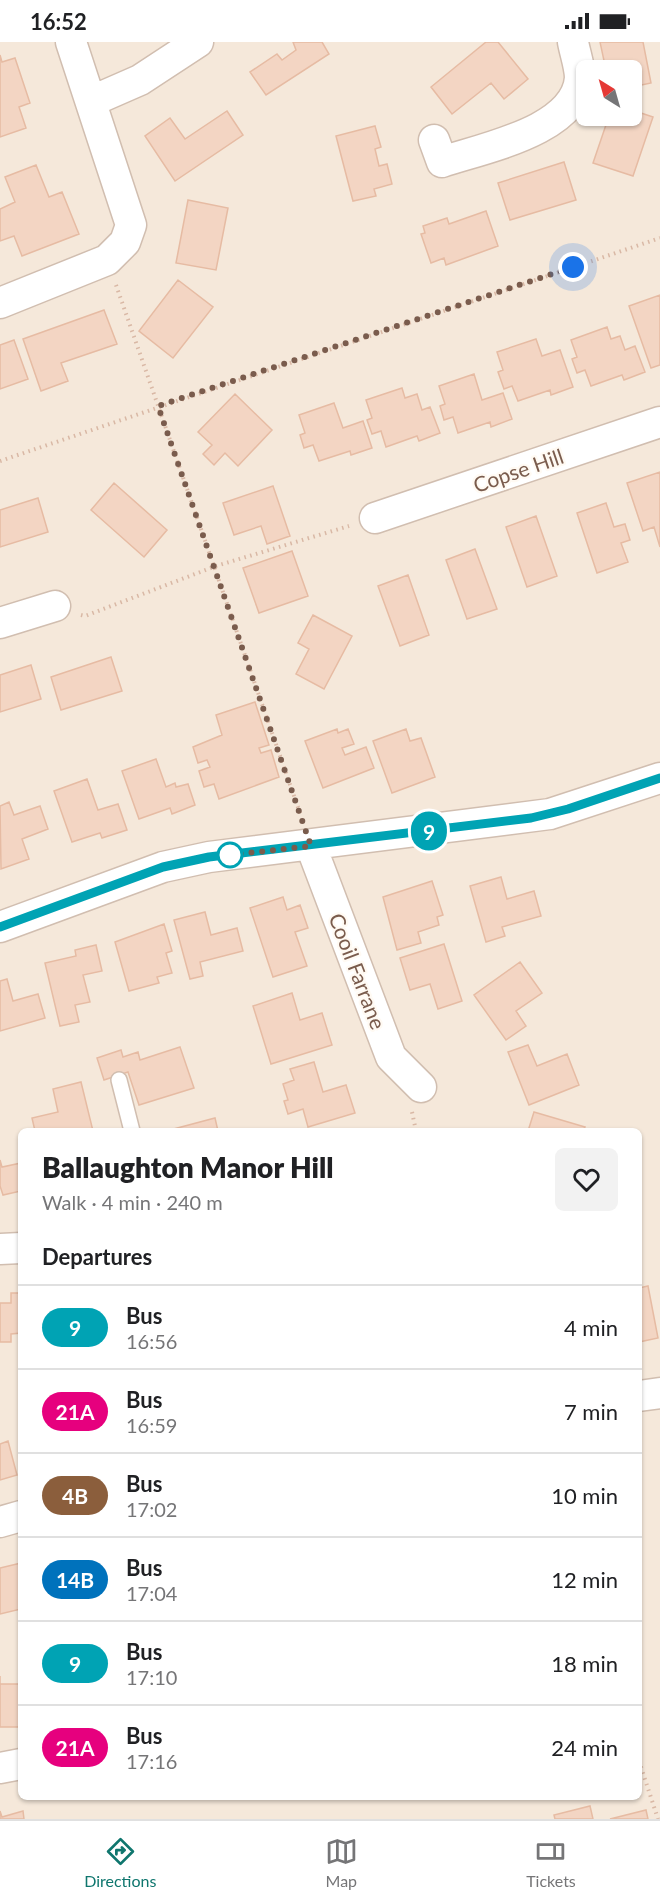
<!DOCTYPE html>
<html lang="en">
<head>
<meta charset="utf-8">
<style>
  body { margin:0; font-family:Lato,sans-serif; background:#f2f2f2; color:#202124; height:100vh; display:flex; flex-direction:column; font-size:22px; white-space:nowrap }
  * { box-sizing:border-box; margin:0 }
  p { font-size:20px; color:#757577 }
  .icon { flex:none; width:33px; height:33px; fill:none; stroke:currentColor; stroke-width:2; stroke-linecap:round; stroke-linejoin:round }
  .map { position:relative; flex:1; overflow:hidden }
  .details { position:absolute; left:18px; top:1086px; width:624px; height:672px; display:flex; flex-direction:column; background:#fff; border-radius:9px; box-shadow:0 2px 4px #0004 }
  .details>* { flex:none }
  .badge { padding:0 12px; border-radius:20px; font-size:21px; line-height:39px }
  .needle { width:39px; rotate:323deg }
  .tools { position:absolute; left:576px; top:18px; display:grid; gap:12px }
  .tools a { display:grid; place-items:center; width:66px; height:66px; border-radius:9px; background:#fff; box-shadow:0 2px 4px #0004; font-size:30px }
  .you { position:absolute; width:30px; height:30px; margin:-15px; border:4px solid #fff; border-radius:50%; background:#1a73e8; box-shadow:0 0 0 9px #1a73e833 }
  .map>.badge { position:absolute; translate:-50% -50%; box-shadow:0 0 0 3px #fff }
  h2 { padding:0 24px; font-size:22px; line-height:54px }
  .round { display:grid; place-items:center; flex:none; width:63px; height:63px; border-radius:9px; background:#f2f2f2 }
  .head { display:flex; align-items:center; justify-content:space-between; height:102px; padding:0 24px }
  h1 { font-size:28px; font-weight:800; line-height:45px }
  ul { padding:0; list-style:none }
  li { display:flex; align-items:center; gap:18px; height:84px; padding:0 24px; border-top:2px solid #e0e0e0 }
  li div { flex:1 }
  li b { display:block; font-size:22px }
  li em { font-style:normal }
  li .badge { min-width:66px; font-weight:700; text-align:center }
  .status { display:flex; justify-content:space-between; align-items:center; height:42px; padding:0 30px; background:#fff; direction:ltr }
  .status svg { height:16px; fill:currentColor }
  .menu { display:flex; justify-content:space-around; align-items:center; height:84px; border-top:2px solid #e0e0e0; background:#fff; font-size:16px; color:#757577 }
  .menu a { display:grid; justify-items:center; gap:3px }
  .menu .active { color:#0f766e }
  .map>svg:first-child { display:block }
</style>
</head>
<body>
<div class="status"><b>16:52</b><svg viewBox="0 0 49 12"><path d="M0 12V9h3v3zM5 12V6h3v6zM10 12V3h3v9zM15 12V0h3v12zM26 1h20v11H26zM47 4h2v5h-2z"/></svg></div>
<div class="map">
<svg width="660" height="1777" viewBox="0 0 660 1777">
  <rect width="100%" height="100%" fill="#fdf6ec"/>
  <path fill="#f5e8da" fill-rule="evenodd" d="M0,0H660V1777H0ZM586,28H632V74H586ZM21,1089H639V1755H21Z"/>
  <path fill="#f3d5c3" stroke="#e6bba3" stroke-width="1.5" d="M322,0L329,12L266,53L250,30L277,12L282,18L296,8L293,0Z
    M486,0H498L528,37L504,57L491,41L452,72L431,45Z
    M600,0H643L651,41L632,45V28H606Z
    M0,13L2,20L15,16L30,61L19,65L26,86L0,95Z
    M632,68L653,75L633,134L593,121L609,74H632Z
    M227,69L243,93L175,139L145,94L170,76L185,97Z
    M375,84L381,105L375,107L379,124L387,122L392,142L374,147L376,154L353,159L336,94Z
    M564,120L576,158L510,178L498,141Z
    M36,123L49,155L62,150L79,192L22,214L14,194L0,199V167L15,160L5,135Z
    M188,158L228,166L216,228L176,221Z
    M486,169L498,204L446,223L444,216L431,221L421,192L425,191L423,184L447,176L449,182Z
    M178,238L213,265L173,316L139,289Z
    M660,253V323L651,326L629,264Z
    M104,268L117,302L61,321L68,339L41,349L23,297Z
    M607,285L611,297L620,294L625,308L635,304L645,330L624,338L622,333L591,344L585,328L577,331L572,317L577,315L571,298Z
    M536,297L542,314L560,308L573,345L551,353L550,348L518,359L512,344L504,347L498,330L503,328L497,310Z
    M14,298L28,337L0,347V303Z
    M474,332L482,358L503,351L512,377L491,385L490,380L458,391L453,375L444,378L440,364L445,362L439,344Z
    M402,346L405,356L417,352L422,368L430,365L440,391L419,399L417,394L386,405L381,389L372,392L367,378L372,376L366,358Z
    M235,352L272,388L238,424L225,411L214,423L203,412L212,403L198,390Z
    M334,361L343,386L363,379L372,406L351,413L350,409L319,419L313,403L304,406L300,393L305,391L299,373Z
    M660,430V505L654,485L643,489L627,441Z
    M114,441L167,488L144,515L91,468Z
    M273,444L290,494L267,502L261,484L234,493L223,461Z
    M38,456L48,490L0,505V468Z
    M606,461L614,485L625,482L630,498L621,501L628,520L597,531L577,471Z
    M536,474L557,534L527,545L506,485Z
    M475,507L497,567L467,577L446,518Z
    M292,509L308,554L259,571L243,526Z
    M408,533L429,593L400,604L378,544Z
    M313,573L352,594L324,647L296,632L309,607L298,601Z
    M111,615L122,649L61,668L51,635Z
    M31,623L41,657L0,670V633Z
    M255,660L269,703L259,706L261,711L271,708L279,735L219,757L214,742L204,745L199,729L210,725L207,718L198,721L193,705L222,693L216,673Z
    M337,687L338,691L348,687L354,702L342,706L345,713L366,705L374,726L323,746L305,699Z
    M406,687L410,699L421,696L435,735L392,751L373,699Z
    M156,717L166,745L175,741L176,745L188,742L195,763L172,772L170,766L139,777L122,729Z
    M87,737L98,768L118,762L127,788L102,796L100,791L72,800L54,749Z
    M9,760L14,773L40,764L48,787L22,797L29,817L1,827L0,764Z
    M501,835L507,857L534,849L541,874L502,885L505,894L486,900L470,844Z
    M432,839L443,873L437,875L439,883L418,890L421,901L397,908L383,855Z
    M283,855L287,868L300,863L308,886L295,890L307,924L273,935L250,866Z
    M205,870L211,893L237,886L243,909L200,920L203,934L190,937L174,878Z
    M164,882L172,909L166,911L172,931L157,935L159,941L129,949L115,900Z
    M444,902L462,959L438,967L430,942L410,948L400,916Z
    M96,903L102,929L83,933L90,960L75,963L79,980L60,984L45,921L76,914L75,908Z
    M520,920L542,951L516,969L526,984L506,998L474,953Z
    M7,937L13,959L38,952L45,976L0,989V939Z
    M292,951L300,978L322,971L332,1003L271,1022L253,964Z
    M528,1003L537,1024L567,1012L579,1043L529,1063L508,1010Z
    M180,1005L194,1046L139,1063L128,1030L104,1038L97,1016L121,1008L123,1015L138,1010L140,1018Z
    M314,1020L323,1050L346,1043L355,1071L308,1085L303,1067L288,1072L284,1059L288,1058L283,1042L294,1038L290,1027Z
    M81,1040L93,1089H35L32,1076L58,1070L53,1047Z
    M534,1070L585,1085L583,1089H528Z
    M215,1076L218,1089H166Z
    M0,1118L2,1125L21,1121V1149L3,1153L0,1144Z
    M648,1244L658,1296L639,1300V1246Z
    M11,1251H21V1291L11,1292V1300H0V1261H11Z
    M8,1399L17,1433L0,1438V1402Z
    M21,1521V1567L0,1572V1526Z
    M21,1626V1685H0V1634V1642H19Z
    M590,1764L593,1777H555L554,1773Z
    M646,1768L648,1777H610Z
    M0,1769L2,1775L23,1769L24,1777H0Z"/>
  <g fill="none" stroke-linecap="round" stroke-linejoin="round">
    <defs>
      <path id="service" d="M119,1038L132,1089"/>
      <path id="minor" d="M92,59L140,38L198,0
        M434,98L442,120C483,106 576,89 580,36C580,25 575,11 573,0
        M0,261L107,218L125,200L131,183L71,0
        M375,476L660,380
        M0,581L55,564
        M311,804L391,1015L421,1045
        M0,885L163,825L209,815L550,772L660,736
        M0,1207L21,1206
        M639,1354L660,1351
        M0,1480L21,1474
        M0,1726L21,1722"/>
    </defs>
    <use href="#service" stroke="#d1beb0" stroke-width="18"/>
    <use href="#minor" stroke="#d1beb0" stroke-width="33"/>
    <path stroke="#d9b8a5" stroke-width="4" stroke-dasharray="1.5 4.5" stroke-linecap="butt" d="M116,243L301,774
      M0,419L660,196
      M81,573L85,574L216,524L349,484
      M412,1070L416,1089
      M639,1719L658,1777"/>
    <use href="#service" stroke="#fff" stroke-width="15"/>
    <use href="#minor" stroke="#fff" stroke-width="30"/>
  </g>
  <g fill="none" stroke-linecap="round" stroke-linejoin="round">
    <defs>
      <path id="line" d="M0,885L163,825L209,815L531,776L568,767L660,736"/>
    </defs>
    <use href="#line" stroke="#fff" stroke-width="14"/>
    <use href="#line" stroke="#00a3b4" stroke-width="9"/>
    <path stroke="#7a5c4d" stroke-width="6" stroke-dasharray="0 10.8" d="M230,813L311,804L158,364L573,225"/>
  </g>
  <circle fill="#fff" stroke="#00a3b4" stroke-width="3" cx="230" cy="813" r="12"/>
  <g text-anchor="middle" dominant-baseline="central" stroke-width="4.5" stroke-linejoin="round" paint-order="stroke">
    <g font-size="21" fill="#7a5c4d" stroke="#fffaf3">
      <text transform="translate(518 428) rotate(-19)">Copse Hill</text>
      <text transform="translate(358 929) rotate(69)">Cooil Farrane</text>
    </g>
  </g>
</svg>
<div class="tools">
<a><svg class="needle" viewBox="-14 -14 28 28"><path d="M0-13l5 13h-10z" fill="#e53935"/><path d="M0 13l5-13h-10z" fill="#757577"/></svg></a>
</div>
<div class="you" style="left:573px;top:225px"></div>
<b class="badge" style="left:429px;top:789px;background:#00a3b4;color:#fff">9</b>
<section class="details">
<div class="head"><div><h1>Ballaughton Manor Hill</h1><p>Walk · 4 min · 240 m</p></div><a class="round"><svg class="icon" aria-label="heart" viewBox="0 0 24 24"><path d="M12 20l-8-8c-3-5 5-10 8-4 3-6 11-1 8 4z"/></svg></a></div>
<h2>Departures</h2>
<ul>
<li><span class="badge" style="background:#00a3b4;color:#fff">9</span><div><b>Bus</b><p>16:56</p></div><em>4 min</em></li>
<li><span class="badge" style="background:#e6007e;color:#fff">21A</span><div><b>Bus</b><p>16:59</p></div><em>7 min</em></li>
<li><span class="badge" style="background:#8b5e3c;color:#fff">4B</span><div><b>Bus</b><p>17:02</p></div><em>10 min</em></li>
<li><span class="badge" style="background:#0072bc;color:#fff">14B</span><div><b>Bus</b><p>17:04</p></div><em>12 min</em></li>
<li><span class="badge" style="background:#00a3b4;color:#fff">9</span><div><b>Bus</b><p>17:10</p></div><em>18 min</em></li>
<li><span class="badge" style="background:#e6007e;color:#fff">21A</span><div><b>Bus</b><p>17:16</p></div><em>24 min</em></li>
</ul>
</section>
</div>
<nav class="menu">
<a class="active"><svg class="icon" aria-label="directions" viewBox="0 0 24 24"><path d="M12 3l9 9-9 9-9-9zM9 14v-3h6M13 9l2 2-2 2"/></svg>Directions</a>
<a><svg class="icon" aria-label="map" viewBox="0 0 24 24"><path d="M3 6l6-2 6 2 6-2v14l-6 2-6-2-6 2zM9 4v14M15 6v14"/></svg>Map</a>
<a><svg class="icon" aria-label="tickets" viewBox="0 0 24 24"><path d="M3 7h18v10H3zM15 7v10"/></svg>Tickets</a>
</nav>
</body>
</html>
